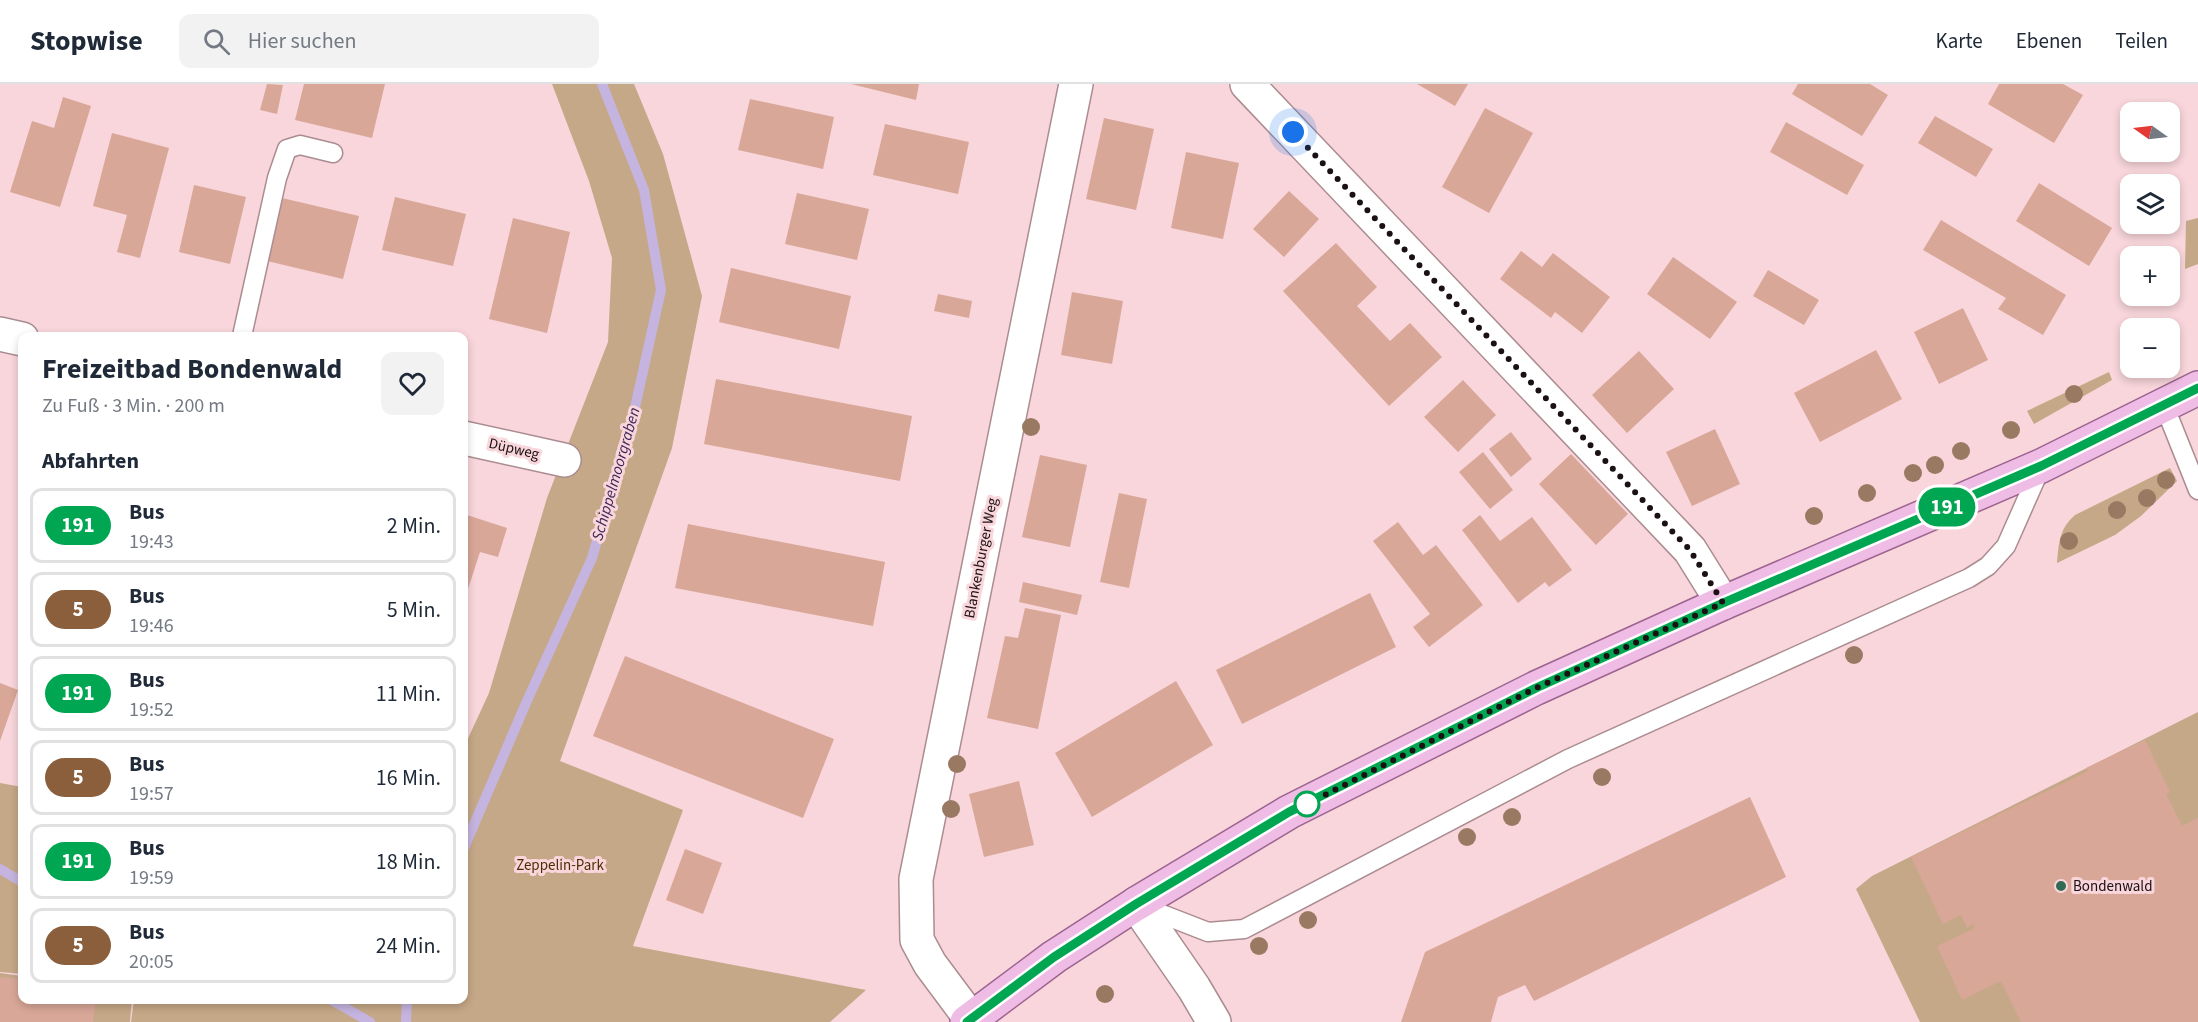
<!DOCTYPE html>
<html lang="de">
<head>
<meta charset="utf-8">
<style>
  body { margin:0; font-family:"Source Sans 3",sans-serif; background:#f2f2f3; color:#1f2937; height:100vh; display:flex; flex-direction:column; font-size:22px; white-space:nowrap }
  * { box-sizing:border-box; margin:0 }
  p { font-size:20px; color:#747a83 }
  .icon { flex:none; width:33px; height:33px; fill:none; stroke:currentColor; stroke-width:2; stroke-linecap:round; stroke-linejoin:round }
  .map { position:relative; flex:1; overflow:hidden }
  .details { position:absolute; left:18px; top:248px; width:450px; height:672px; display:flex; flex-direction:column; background:#fff; border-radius:12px; box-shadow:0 3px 9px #0003 }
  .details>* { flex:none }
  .badge { padding:0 12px; border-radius:20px; font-size:21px; line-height:39px }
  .needle { width:39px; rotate:284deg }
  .buttons { position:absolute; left:2120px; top:18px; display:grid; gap:12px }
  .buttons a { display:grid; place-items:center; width:60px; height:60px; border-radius:12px; background:#fff; box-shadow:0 3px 9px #0003; font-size:30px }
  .you { position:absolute; width:30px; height:30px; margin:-15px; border:4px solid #fff; border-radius:50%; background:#1a73e8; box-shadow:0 0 0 9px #1a73e833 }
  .map>.badge { position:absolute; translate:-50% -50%; box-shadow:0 0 0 3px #fff }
  h2 { padding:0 24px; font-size:22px; line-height:54px }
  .round { display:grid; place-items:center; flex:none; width:63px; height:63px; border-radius:12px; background:#f2f2f3 }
  .summary { display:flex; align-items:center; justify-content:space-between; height:102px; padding:0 24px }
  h1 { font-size:28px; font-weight:700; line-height:45px }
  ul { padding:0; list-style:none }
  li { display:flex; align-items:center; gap:18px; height:75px; margin:0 12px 9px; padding:0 12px; border:3px solid #e0e1e3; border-radius:12px }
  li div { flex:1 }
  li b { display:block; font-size:22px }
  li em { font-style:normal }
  li .badge { min-width:66px; font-weight:700; text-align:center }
  header { display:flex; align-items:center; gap:36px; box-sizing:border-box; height:84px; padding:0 30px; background:#fff; border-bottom:2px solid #e0e1e3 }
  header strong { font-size:28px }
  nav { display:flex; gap:33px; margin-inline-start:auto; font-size:21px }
  .search { width:420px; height:54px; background:#f2f2f3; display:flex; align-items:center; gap:15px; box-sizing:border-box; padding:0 21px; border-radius:12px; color:#747a83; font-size:22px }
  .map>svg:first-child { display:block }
</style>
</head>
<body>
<header>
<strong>Stopwise</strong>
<div class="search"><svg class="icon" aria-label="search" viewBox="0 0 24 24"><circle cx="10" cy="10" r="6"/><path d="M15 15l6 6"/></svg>Hier suchen</div>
<nav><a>Karte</a><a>Ebenen</a><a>Teilen</a></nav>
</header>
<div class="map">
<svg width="2198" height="938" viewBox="0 0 2198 938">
  <rect width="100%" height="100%" fill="#f8d6db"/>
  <path fill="#c5a887" d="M552,0H634L663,70L702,212L672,364L560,677L683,726L633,862L866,906L830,938H131L134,915H464V663L489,609L547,414L608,258L612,174L589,97Z
    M2198,134V180L2185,185L2186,137Z
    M2109,288L2112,296L2034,340L2027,327Z
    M2170,384L2177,397L2141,432L2115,451L2057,479C2059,459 2059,445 2075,431Z
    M2198,628V938H1920L1856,805L1872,792Z
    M0,699L22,703V890L0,888Z
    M0,889L22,892V915H132L130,938H0Z"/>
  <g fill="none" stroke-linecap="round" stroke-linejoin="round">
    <path stroke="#c5b4df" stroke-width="10" d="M464,764L526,619L592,474L634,328L661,206L644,106L602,0
      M0,785L22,798
      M330,915L370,938
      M406,938L407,915"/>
  </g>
  <path fill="#d9a798" d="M267,0L283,1L277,30L260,26Z
    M304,0H385L372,54L295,36Z
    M851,0H919L916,16Z
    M1417,0H1468L1455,22Z
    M1798,0H1870L1888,11L1862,52L1792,10Z
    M1999,0H2063L2083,11L2054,59L1988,20Z
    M63,13L91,22L60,123L10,108L32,37L54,44Z
    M750,15L834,33L823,85L738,66Z
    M1485,24L1533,49L1489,129L1442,103Z
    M1935,32L1993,65L1976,93L1918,59Z
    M1104,34L1154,45L1136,126L1086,115Z
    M1786,38L1864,81L1847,111L1770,68Z
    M885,40L969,58L958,110L873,91Z
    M112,49L169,64L140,174L117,168L127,131L93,122Z
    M1186,68L1239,79L1223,155L1171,144Z
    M2039,99L2112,144L2089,182L2016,137Z
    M194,101L246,113L230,180L179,168Z
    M1289,107L1319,135L1284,173L1253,145Z
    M797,109L869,125L857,176L785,160Z
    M395,113L466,130L453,182L382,166Z
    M282,114L359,132L343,195L267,177Z
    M513,134L570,148L547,249L489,235Z
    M1941,136L2066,211L2043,251L1998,225L2006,214L1923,166Z
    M1336,159L1377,203L1357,222L1390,257L1410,239L1442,273L1389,322L1283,207Z
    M1521,167L1542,183L1553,169L1610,213L1582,249L1555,228L1551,234L1500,195Z
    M1673,173L1737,218L1710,255L1647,210Z
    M731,184L851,212L839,265L719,238Z
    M1768,186L1819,216L1804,241L1753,212Z
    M1072,208L1123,217L1112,280L1061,271Z
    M938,210L972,217L969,234L934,227Z
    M1963,224L1988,276L1939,300L1914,248Z
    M1876,266L1902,315L1820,358L1794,309Z
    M1639,267L1674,305L1627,349L1592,311Z
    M716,295L912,332L900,397L704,360Z
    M1463,296L1496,331L1458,368L1424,333Z
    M1715,345L1740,400L1692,422L1666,368Z
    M1511,348L1532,375L1511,393L1489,365Z
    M1483,368L1513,406L1490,425L1459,388Z
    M1571,370L1628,430L1596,461L1539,400Z
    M1040,371L1087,381L1070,463L1022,453Z
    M1119,409L1147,415L1129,504L1100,498Z
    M464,430L507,444L498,473L480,468L467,508L464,507Z
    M1480,431L1500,457L1532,433L1572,486L1549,503L1545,498L1518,519L1462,446Z
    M1398,438L1423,471L1436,461L1483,521L1429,563L1413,543L1430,530L1373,457Z
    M688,440L885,478L873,542L675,504Z
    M1023,498L1082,511L1077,531L1019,518Z
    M1370,509L1396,563L1242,640L1216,586Z
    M1025,524L1061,531L1038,645L987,634L1005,552L1018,554Z
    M625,572L834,655L803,734L593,652Z
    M1176,597L1213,661L1092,733L1055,669Z
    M0,599L18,606L0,657Z
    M2145,656L2170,708L2166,710L2182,742L2198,734V938H2021L2001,897L1962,916L1937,862L1975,844L1973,840L1967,844L1961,831L1943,840L1911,773L2088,687L2086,684Z
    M1019,697L1034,761L984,773L969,710Z
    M1750,713L1786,793L1534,917L1525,901L1498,913L1491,938H1401L1425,868Z
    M685,765L722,779L703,830L666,816Z
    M0,893L22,895V915H96L93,938H0Z"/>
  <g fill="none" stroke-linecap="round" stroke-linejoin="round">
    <defs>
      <path id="service" d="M242,252L277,94L287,65L300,61L333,69
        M2164,321L2198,406
        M1141,822L1208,848L1244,845L1568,675L1969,494L1988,482L2006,462L2041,383"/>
      <path id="minor" d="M1247,0L1690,466L1723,519
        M0,250L22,255
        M464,354L564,376
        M1136,820L1194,904L1214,938
        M971,935L930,880L917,856L916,795L1076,0"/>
      <path id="primary" d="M967,938L1054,873L1136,820L1289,728L1536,604L1723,519L2041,382L2198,304"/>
    </defs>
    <use href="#service" stroke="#ab8c91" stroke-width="21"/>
    <use href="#minor" stroke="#ab8c91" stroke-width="36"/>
    <use href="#primary" stroke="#9d638f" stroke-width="36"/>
    <use href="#service" stroke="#fff" stroke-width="18"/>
    <use href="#minor" stroke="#fff" stroke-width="33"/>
    <use href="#primary" stroke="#eebce4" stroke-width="33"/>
  </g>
  <g fill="#9a7963">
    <circle cx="2074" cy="310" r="9"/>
    <circle cx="1031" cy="343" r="9"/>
    <circle cx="2011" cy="346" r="9"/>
    <circle cx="1961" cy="367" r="9"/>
    <circle cx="1935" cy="381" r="9"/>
    <circle cx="1913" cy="389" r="9"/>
    <circle cx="2166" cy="396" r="9"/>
    <circle cx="1867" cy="409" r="9"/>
    <circle cx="2147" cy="414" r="9"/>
    <circle cx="2117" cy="426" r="9"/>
    <circle cx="1814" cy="432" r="9"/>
    <circle cx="2069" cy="457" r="9"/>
    <circle cx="1854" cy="571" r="9"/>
    <circle cx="957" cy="680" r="9"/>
    <circle cx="1602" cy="693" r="9"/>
    <circle cx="951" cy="725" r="9"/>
    <circle cx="1512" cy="733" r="9"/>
    <circle cx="1467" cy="753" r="9"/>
    <circle cx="1308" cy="836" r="9"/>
    <circle cx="1259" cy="862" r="9"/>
    <circle cx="1105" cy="910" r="9"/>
  </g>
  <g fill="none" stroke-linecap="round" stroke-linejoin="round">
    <defs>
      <path id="line" d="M967,938L1054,873L1136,820L1289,728L1536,604L1723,519L2041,382L2198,304"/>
    </defs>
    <use href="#line" stroke="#fff" stroke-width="14"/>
    <use href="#line" stroke="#00a651" stroke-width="9"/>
    <path stroke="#1b1012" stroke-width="6" stroke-dasharray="0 10.8" d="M1293,48L1690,466L1723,519L1536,604L1307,720"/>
  </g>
  <circle fill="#fff" stroke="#00a651" stroke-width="3" cx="1307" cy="720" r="12"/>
  <circle fill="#326b54" stroke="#f8d6db" stroke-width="2" cx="2061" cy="802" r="6"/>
  <g text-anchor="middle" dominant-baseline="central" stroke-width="6" stroke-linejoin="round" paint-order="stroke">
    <g font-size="15" fill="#1b1012" stroke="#f8d6db">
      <text transform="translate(514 365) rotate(13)">Düpweg</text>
      <text transform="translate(981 474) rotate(-79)">Blankenburger Weg</text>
    </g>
    <g font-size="15" fill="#4d2d00" stroke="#f8d6db">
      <text x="560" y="781">Zeppelin-Park</text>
    </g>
    <g font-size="15" fill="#1b1012" stroke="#f8d6db" text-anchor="start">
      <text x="2073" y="802">Bondenwald</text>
    </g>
    <g font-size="16" font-style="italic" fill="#3e265a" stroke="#f8d6db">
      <text transform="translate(616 390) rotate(-74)">Schippelmoorgraben</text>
    </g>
  </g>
</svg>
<div class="buttons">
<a><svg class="needle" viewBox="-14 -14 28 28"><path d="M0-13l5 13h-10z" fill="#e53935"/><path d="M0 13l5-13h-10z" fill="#747a83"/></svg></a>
<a><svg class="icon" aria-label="layers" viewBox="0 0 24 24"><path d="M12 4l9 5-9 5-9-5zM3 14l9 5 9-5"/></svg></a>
<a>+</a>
<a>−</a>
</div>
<div class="you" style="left:1293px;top:48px"></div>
<b class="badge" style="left:1947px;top:423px;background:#00a651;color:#fff">191</b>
<section class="details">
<div class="summary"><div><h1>Freizeitbad Bondenwald</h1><p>Zu Fuß · 3 Min. · 200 m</p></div><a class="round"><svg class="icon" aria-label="heart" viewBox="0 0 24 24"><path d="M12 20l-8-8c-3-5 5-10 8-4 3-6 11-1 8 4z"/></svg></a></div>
<h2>Abfahrten</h2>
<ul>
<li><span class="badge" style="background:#00a651;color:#fff">191</span><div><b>Bus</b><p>19:43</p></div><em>2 Min.</em></li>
<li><span class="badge" style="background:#8b5e3c;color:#fff">5</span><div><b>Bus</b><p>19:46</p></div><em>5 Min.</em></li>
<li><span class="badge" style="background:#00a651;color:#fff">191</span><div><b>Bus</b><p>19:52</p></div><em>11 Min.</em></li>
<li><span class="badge" style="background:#8b5e3c;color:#fff">5</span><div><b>Bus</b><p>19:57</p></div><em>16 Min.</em></li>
<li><span class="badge" style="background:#00a651;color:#fff">191</span><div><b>Bus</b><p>19:59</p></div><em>18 Min.</em></li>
<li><span class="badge" style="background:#8b5e3c;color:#fff">5</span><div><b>Bus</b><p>20:05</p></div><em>24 Min.</em></li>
</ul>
</section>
</div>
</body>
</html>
